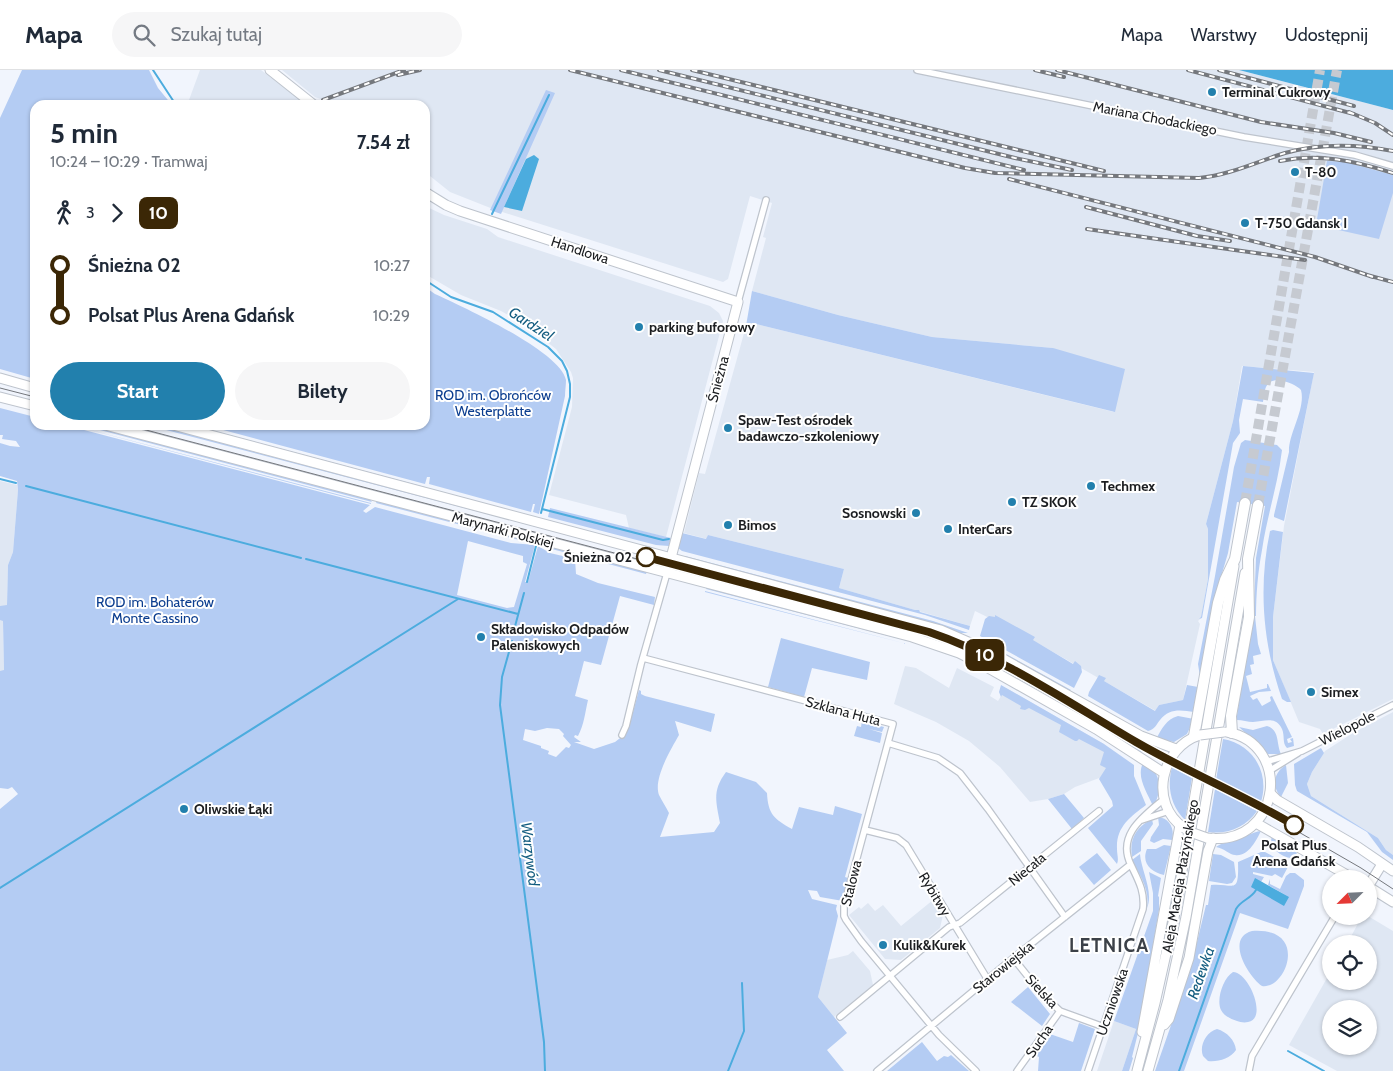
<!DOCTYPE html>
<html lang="pl">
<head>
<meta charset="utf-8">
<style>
  body { margin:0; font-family:Cabin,sans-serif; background:#f6f6f7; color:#1f2937; height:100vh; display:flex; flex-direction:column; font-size:19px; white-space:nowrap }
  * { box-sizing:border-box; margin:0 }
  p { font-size:16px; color:#747a83 }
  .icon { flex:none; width:28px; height:28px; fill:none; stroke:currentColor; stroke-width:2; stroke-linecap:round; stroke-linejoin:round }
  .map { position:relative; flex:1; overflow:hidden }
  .drawer { position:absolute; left:30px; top:30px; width:400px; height:330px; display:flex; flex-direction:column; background:#fff; border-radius:15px; box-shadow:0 1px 4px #0004 }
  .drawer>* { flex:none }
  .badge { padding:0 10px; border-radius:8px; font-size:18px; line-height:32px }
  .needle { width:32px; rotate:246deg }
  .tools { position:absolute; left:1322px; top:800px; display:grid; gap:10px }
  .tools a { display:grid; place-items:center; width:55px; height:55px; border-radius:50%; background:#fff; box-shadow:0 1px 4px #0004; font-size:25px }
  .map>.badge { position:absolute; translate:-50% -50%; box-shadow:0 0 0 2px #fff }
  .legs { display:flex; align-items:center; gap:8px; height:55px; padding:0 20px; font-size:16px }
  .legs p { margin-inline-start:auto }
  .headline { display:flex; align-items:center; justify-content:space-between; height:85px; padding:0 20px }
  h1 { font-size:28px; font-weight:700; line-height:38px }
  .cta { display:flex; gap:10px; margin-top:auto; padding:10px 20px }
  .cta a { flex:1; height:58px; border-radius:30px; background:#2280ad; color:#fff; font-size:20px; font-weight:700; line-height:58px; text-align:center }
  .cta a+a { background:#f6f6f7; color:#1f2937 }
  ul { padding:0 20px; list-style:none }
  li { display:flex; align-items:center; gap:18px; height:50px; font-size:19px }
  li i { display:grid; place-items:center; width:8px; height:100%; margin:0 6px; background:currentColor }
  li i::after { content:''; width:12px; height:12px; margin:-6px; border:4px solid; border-radius:50%; background:#fff }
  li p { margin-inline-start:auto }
  li:first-child i { background:linear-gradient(#0000 50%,currentColor 0) }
  li:last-child i { background:linear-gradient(currentColor 50%,#0000 0) }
  header { display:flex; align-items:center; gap:30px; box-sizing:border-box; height:70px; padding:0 25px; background:#fff; border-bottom:1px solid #e0e1e3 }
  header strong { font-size:24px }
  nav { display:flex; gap:28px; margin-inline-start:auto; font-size:18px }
  .search { width:350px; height:45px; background:#f6f6f7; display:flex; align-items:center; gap:12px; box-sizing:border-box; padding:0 18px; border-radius:28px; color:#747a83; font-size:19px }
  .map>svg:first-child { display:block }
</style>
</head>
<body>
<header>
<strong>Mapa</strong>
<div class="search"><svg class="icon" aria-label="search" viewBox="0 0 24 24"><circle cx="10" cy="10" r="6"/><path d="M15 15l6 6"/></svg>Szukaj tutaj</div>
<nav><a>Mapa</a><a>Warstwy</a><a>Udostępnij</a></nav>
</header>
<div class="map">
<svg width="1393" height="1001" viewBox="0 0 1393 1001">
  <rect width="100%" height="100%" fill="#f1f5fd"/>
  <path fill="#dfe7f3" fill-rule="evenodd" d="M200,0H261L304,33L299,35H194L189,30Z
    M282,0H1239L1393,40V629L1323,664L1320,659L1299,652L1273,590V547L1284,456L1314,302L1242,296L1233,351L1206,454L1208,459V509L1201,548L1198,551L1200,554L1183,630L1159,635L1156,641L1020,563L975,541L970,556L839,518L844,499L708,465L707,469L684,463L699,403L705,404L746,256L752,253L1114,342L1053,278L932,267L838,245L752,221L766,168L763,167L772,133L750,126L728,209L723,212L493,139L450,122L425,102V35H338L315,27Z
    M425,136L444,145L487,159L498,167L710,236L719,243L723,251L666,467L629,458L626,445L549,425L572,337L573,308L571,302L556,279L524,254L501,241L461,225L425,204Z
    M0,411L17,415L18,420L13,482L8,495L7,536H0Z
    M0,550H3L4,601H0Z
    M905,596L916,598L949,618L957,598L994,617L990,626L998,631L1006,618L1104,674L1110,704L1075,717L1064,724L1048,729L1030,732L1000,697L969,671L936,652L894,634Z
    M1393,642V785L1386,780L1378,768L1311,726L1307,714L1312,702L1325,681L1353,663Z
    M933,830L943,845L940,858L901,890L885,889L849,845L859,837L861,839L868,833L875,841L883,835L901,856Z
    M1362,846H1368L1393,861V1001H1337L1289,975L1331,901V911H1369V874H1347ZM1331,939H1369V976H1331Z
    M853,881L870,901L873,915L834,947L818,927L827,890L848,885Z
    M1114,951L1136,959L1122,1001H1097Z"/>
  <path fill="#b4ccf3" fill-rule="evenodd" d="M22,0H149L158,18L172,35H35V309L0,299V48Z
    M546,20L555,23L501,144L490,140Z
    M1327,91L1345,92L1393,105V123L1379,169L1316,155Z
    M425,217L435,224C463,237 560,281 566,310C566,315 565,321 565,326L539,444L533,442L535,434H533L531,442L429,414L430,407H427L425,414L212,357V355H425Z
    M752,221L838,245L932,267L1053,278L1125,299L1115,342L752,253L746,256Z
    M1243,296L1314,303L1284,451L1274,447V445L1289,382C1288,364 1306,339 1301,320C1296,314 1276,306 1269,313C1264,317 1264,326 1263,332L1243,329L1239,350L1240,363L1233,373L1202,548L1199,549L1201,547L1208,509V459L1206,454L1233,351Z
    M0,338L35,347V355H65L370,435L363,441L366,443L375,437L511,473L535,475L525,512H528L538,476L550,483L575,489L576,504L598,513L655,527L654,535L620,526L601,595L584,591L575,626L588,630C585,643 584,655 578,666L575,665L574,667L581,672H574L594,679L615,672L624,665L633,642L639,620L641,621V624L645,626L715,644L711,662L675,651L679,665C671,679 653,709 659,725C662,731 666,737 669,743L660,767L714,762L720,753C716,731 712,721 726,702L756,712L767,723C768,744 774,749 792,759L799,737L833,745L835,736L862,744L845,807L848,808L843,831L820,827L817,821L808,820L812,829L837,835L836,839L838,846L836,855L818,927L847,963L827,980L844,1001H0V739L18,724L12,717L8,719L0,718V601L4,600L3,551L0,550V536L7,535L8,495L13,482L18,420L17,411L0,406V373L10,376L20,377L16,371L2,369L3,365H0ZM468,471L523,486V492L527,494L514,537L507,538L457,525ZM547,658L559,659L564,664L563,666L571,675L569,678L566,677L556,687L548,684L549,681L541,678V676L523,670L525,659L535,661Z
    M71,355L371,433V434Z
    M81,355H92L369,428L372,432Z
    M147,355H161L240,378L651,486V487Z
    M211,360L425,417L423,418L212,363Z
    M1245,370L1277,375L1282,380C1278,414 1267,446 1262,480C1258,501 1256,524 1256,546H1255L1258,574L1261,584L1253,586L1254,594L1250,595L1252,604L1246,606L1250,622L1267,618V614H1268L1271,621L1259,622L1250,626L1253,630L1257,628L1262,636L1271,631L1270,627L1272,626L1292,667L1287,669L1288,673L1292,672L1290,669L1293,668L1294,676L1287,678C1282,673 1285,666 1282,659C1276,646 1265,651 1253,652C1248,652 1242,650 1237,650V645L1254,538L1256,488L1265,436L1237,432L1228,483L1213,534L1194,642C1181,640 1169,638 1160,650C1156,655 1155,659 1148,661L1088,626L1089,622L1099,605L1106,608L1104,611L1155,641L1159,635L1183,630L1187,615L1198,617L1200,607L1198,594L1215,506L1234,397L1241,373Z
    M428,418L622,470V472L429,420Z
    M377,431H380L647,501L646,504L548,478L541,474L515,469L376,433Z
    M550,438L671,468L669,476L656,475L548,447Z
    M1273,460L1283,462L1273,547V590L1291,632H1287L1282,629C1263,574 1258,518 1270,461Z
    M682,463L706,469L708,465L844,499L839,518L915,540H919L920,542L970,556L969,560L925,545L682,481L678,478L680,465Z
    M685,486L933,551L968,563H959L684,487Z
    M681,501L915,563L960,578L995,596L1142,680L1141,683L986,592L681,503Z
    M707,516L908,570V571L706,519Z
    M705,521L907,574L705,522Z
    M995,545L1035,567L1033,570L1073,594L1075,591L1081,596L1082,602L1074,618L980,566L985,549L989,546L995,547Z
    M781,568L870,592L867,610L812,598L804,627L768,617Z
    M979,569L1071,620L1069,621L984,574Z
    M1001,615L1104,674L1134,695V706L1146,735C1130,747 1116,757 1117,779C1117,785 1119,789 1117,794L1088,758L1113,736L1112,731L1099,709L1106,698L1100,695L1104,682L1079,669L1077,671H1075L1059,662L1061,655L1029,638L1025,640L1020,639L1021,636L1002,625L1001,627L999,622Z
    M1178,646L1194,649L1187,664L1174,672L1156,669C1162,659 1166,649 1178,646Z
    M862,651L884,657L882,662L869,659L882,663L880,673L854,666L857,656L861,657Z
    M1267,656C1280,660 1276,673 1281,684H1268L1239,657L1253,660Z
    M1223,669C1253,674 1270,703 1261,732L1216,710Z
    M1321,678L1324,683L1312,702L1307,714L1311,726L1378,768L1386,780L1393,785V790L1382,782L1367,762L1297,721L1295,715L1294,694Z
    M1143,693C1146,695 1150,697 1153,700C1162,709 1160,727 1153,736C1147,722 1136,707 1143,693Z
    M1286,695L1288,713L1281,727C1271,716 1274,702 1286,695Z
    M1172,697L1192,708L1185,750C1170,735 1167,716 1172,697Z
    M1215,719L1257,741C1246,757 1227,765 1208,762Z
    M1064,724L1084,748L1072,759L1048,729Z
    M1158,747C1170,748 1175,760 1172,770L1163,769L1154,773L1150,771L1151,767L1159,755Z
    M1152,749L1153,754L1141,771V781L1132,787C1129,769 1136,757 1152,749Z
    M1261,761C1256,771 1248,787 1235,785C1230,785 1224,778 1216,777C1222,772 1229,773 1237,770C1246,767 1252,762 1261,761Z
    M1272,765L1297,783L1293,788C1281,788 1268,777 1272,765Z
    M1164,775L1171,776L1164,805C1151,802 1141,793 1147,779H1156Z
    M1261,782H1265L1289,795L1282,808L1275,804L1272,806L1253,802V804L1264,807L1261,812L1255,809L1289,827L1268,815L1270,809V814L1280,819L1286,806L1290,803H1295L1304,810V816L1288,859L1240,843L1184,1001H1155L1190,901L1206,835H1208L1211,815C1234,813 1239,826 1238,792Z
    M1097,783L1111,800L1094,815L1079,797Z
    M1140,784C1141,800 1154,822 1147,838C1150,819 1140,806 1132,790Z
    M1213,784L1221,785L1234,792L1236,807L1232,813L1227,814L1209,811Z
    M1149,802L1161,808L1158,826L1159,827V840L1138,963L1132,987L1133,988L1129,1001H1122L1136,959L1114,951L1153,841V823Z
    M1252,861C1310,857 1286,920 1262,916C1248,906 1225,868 1252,861Z
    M1233,902C1249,902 1268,949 1248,952C1244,953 1240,952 1237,951C1231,949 1224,946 1221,940C1216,930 1223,908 1233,902Z
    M1028,917L1050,944L1042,956L1011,932Z
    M1079,953L1095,959L1081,1001H1038L1039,987L1035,985L1050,964L1073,972Z
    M1217,959C1227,962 1235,970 1236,980C1230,989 1218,992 1208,991L1203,986C1199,976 1206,962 1217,959Z
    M922,972L937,991L944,986L948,987L951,985L969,1001H887Z"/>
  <path fill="#4cacde" d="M1239,0H1393V40Z
    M534,85L539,89L522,141L504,137L526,89Z
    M1255,808L1289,827L1284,836L1251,817Z"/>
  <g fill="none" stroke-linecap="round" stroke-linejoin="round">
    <path stroke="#4cacde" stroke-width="2" d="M153,0L176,35
      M492,144L549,25
      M425,210L451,227L493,242L548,277L562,291L567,301L570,314V327L541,443
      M0,409L16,413
      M26,416L301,488
      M542,439L663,470L669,469
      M306,489L518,544
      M527,512L536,476
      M514,560L524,523
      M512,571L502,607L500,635L544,972L545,1001
      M0,818L458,529
      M1288,981L1324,1001
      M728,1001L744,961L742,913
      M1179,1001L1236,839C1241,830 1251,829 1256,820"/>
    <path stroke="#c6cad1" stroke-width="10" stroke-dasharray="10 5" stroke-linecap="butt" d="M1245,433L1320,0
      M1258,435L1337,0"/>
    <defs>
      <path id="street" d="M917,0L1244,67L1355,85L1393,96
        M738,232L766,130
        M643,588L893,654L844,836V846L846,850L861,871L939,965L976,1001
        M622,665L626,656L641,594L667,503
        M888,673L938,688L960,703L988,739L1065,847
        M1265,692L1302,681L1393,635
        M1269,701L1298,683
        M1142,750L1169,741
        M865,760L897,768L906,775L988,910
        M1014,889L1041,923L1060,941L1104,957
        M840,947L949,857L960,853L1099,741
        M877,1001L1007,893L1130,795
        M1017,1001L1060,941
        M1088,1001L1143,839C1145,821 1138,810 1131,795C1116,765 1144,746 1164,729
        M1249,1001L1252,986L1335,846"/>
      <path id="secondary" d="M270,0L314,35
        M425,122L446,135L460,141L738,232L667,503
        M1270,723L1277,730L1358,777L1393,801
        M1256,753L1354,809
        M1369,815L1382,794
        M1369,817L1393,832
        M1164,955L1169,949L1189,888L1208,781L1213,768
        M1142,962L1180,755
        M1137,1001L1155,933L1174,848L1234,496
        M1148,1001L1168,930L1186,847L1245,503"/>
      <path id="primary" d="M0,308L35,318
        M0,327L35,336
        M105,355L912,567L959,583L983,595L1096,659L1164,703
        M173,355L941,560L989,581L1141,666L1176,679
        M1184,758C1148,733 1161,677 1200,665
        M1207,768C1282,777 1293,674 1227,662"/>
      <path id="highway" d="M1232,663L1231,646L1249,547L1248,489L1258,435
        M1194,666L1218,533L1225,510L1235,489L1245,433"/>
    </defs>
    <use href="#street" stroke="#bec4cd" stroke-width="8"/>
    <use href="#secondary" stroke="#bec4cd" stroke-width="11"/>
    <use href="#primary" stroke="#bec4cd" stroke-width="11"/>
    <use href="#highway" stroke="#bec4cd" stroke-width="12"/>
    <use href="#street" stroke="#fff" stroke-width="5.5"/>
    <use href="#secondary" stroke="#fff" stroke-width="9"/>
    <use href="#primary" stroke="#fff" stroke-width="9"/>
    <use href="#highway" stroke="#fff" stroke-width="10"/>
    <path stroke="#75787d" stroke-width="1" d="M0,318L35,327
      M127,355L919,563L956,576L993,593L1146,681L1264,742L1361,798L1393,819"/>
    <defs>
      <path id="rail" d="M570,0L965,98L995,103L1199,108C1230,105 1256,92 1285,83C1321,73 1357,74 1393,81
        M621,0L1024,100
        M659,0L1015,88L1072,100
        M692,0L1104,101
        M1035,0L1064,7
        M1057,0L1261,52L1334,63L1371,72
        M1188,0L1354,44
        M1219,0L1354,36
        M398,5L420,0
        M323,30L404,0
        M1349,42L1375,53L1393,65
        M1280,91C1320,83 1355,91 1393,103
        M1009,109L1315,187L1373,207
        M1086,137L1197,166L1230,171
        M1087,159L1305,190
        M1367,205L1393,212"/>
    </defs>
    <use href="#rail" stroke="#75787d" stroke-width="4"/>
    <use href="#rail" stroke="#fff" stroke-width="2" stroke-dasharray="5.5" stroke-linecap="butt"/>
    <defs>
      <path id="primary-bridge" d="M1200,665L1224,662
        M1184,758L1193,763L1207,768"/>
    </defs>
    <use href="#primary-bridge" stroke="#bec4cd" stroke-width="11" stroke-linecap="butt"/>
    <use href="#primary-bridge" stroke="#fff" stroke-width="9"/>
  </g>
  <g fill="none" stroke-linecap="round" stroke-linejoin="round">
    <defs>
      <path id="line-1" d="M646,487L929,562C1003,587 1069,633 1136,672C1188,702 1243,725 1294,755"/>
    </defs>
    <use href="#line-1" stroke="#fff" stroke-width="11"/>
    <use href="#line-1" stroke="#3b2706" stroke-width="8"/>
  </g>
  <g fill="#2280ad" stroke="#fff" stroke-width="2">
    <circle cx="1212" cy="22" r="5"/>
    <circle cx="1295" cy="102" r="5"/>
    <circle cx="1245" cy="153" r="5"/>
    <circle cx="639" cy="257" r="5"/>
    <circle cx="728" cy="358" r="5"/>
    <circle cx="1091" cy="416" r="5"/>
    <circle cx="1012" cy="432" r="5"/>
    <circle cx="916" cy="443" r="5"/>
    <circle cx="728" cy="455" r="5"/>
    <circle cx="948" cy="459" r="5"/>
    <circle cx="481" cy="567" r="5"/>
    <circle cx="1311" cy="622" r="5"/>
    <circle cx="184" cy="739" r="5"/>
    <circle cx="883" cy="875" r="5"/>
  </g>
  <g fill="#fff" stroke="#3b2706" stroke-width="2.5">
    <circle cx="646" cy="487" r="9"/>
    <circle cx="1294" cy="755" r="9"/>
  </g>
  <g text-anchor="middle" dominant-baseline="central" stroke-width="4" stroke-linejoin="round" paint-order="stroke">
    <g font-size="14" font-weight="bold" fill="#1c1e21" stroke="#fff" text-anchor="start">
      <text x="1222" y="22">Terminal Cukrowy</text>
      <text x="1305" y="102">T-80</text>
      <text x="1255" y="153">T-750 Gdansk I</text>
      <text x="649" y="257">parking buforowy</text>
      <text x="738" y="350">Spaw-Test ośrodek<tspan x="738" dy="16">badawczo-szkoleniowy</tspan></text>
      <text x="1101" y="416">Techmex</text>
      <text x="1022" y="432">TZ SKOK</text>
      <text x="906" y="443" text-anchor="end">Sosnowski</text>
      <text x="738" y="455">Bimos</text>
      <text x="958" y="459">InterCars</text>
      <text x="491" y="559">Składowisko Odpadów<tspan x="491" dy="16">Paleniskowych</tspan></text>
      <text x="1321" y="622">Simex</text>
      <text x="194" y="739">Oliwskie Łąki</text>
      <text x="893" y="875">Kulik&amp;Kurek</text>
    </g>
    <g font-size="14" fill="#1c1e21" stroke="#fff">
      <text transform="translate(1155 48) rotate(11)">Mariana Chodackiego</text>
      <text transform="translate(580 180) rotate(18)">Handlowa</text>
      <text transform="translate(718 309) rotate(-75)">Śnieżna</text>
      <text transform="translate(503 460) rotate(15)">Marynarki Polskiej</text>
      <text transform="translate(843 641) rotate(15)">Szklana Huta</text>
      <text transform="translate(1347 658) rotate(-27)">Wielopole</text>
      <text transform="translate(1027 799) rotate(-39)">Niecała</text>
      <text transform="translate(1180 806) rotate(-80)">Aleja Macieja Płażyńskiego</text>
      <text transform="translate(851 813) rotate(-76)">Stalowa</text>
      <text transform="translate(935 824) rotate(59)">Rybitwy</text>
      <text transform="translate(1003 897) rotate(-39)">Starowiejska</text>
      <text transform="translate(1042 921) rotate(47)">Sielska</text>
      <text transform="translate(1112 932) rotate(-71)">Uczniowska</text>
      <text transform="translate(1039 971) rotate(-55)">Sucha</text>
    </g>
    <g font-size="14" fill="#0b3d8f" stroke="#fff">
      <text x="493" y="325">ROD im. Obrońców<tspan x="493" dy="16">Westerplatte</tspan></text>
      <text x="155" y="532">ROD im. Bohaterów<tspan x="155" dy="16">Monte Cassino</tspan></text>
    </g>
    <g font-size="14" font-weight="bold" fill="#1c1e21" stroke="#fff" text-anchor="end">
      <text x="632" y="487">Śnieżna 02</text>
      <text x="1294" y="775" text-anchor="middle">Polsat Plus<tspan x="1294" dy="16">Arena Gdańsk</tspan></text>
    </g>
    <g font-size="15" font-style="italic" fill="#145d80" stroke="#fff">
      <text transform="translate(531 254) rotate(33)">Gardziel</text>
      <text transform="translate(530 784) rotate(83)">Warzywód</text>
      <text transform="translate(1201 903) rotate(-71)">Redewka</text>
    </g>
    <g font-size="19" font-weight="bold" letter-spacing="1" fill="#3c4148" stroke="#fff">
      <text x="1109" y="875">LETNICA</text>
    </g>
  </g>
</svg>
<div class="tools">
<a><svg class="needle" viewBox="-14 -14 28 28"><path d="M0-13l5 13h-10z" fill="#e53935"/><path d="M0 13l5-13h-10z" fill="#747a83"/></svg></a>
<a><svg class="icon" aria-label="locate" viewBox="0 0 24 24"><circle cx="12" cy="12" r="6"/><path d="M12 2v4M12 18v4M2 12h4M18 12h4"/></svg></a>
<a><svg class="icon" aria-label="layers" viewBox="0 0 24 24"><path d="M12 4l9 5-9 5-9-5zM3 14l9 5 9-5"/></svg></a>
</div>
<b class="badge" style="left:985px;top:585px;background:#3b2706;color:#fff">10</b>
<section class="drawer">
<div class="headline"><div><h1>5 min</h1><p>10:24 – 10:29 · Tramwaj</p></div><b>7.54 zł</b></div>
<div class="legs"><svg class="icon" aria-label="walk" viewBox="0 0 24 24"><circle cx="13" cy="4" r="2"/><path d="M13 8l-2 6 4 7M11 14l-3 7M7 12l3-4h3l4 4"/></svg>3<svg class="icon" aria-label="forward" viewBox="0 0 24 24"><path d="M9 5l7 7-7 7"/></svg><b class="badge" style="background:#3b2706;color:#fff">10</b></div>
<ul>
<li><i style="color:#3b2706"></i><b>Śnieżna 02</b><p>10:27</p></li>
<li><i style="color:#3b2706"></i><b>Polsat Plus Arena Gdańsk</b><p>10:29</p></li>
</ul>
<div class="cta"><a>Start</a><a>Bilety</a></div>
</section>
</div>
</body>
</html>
